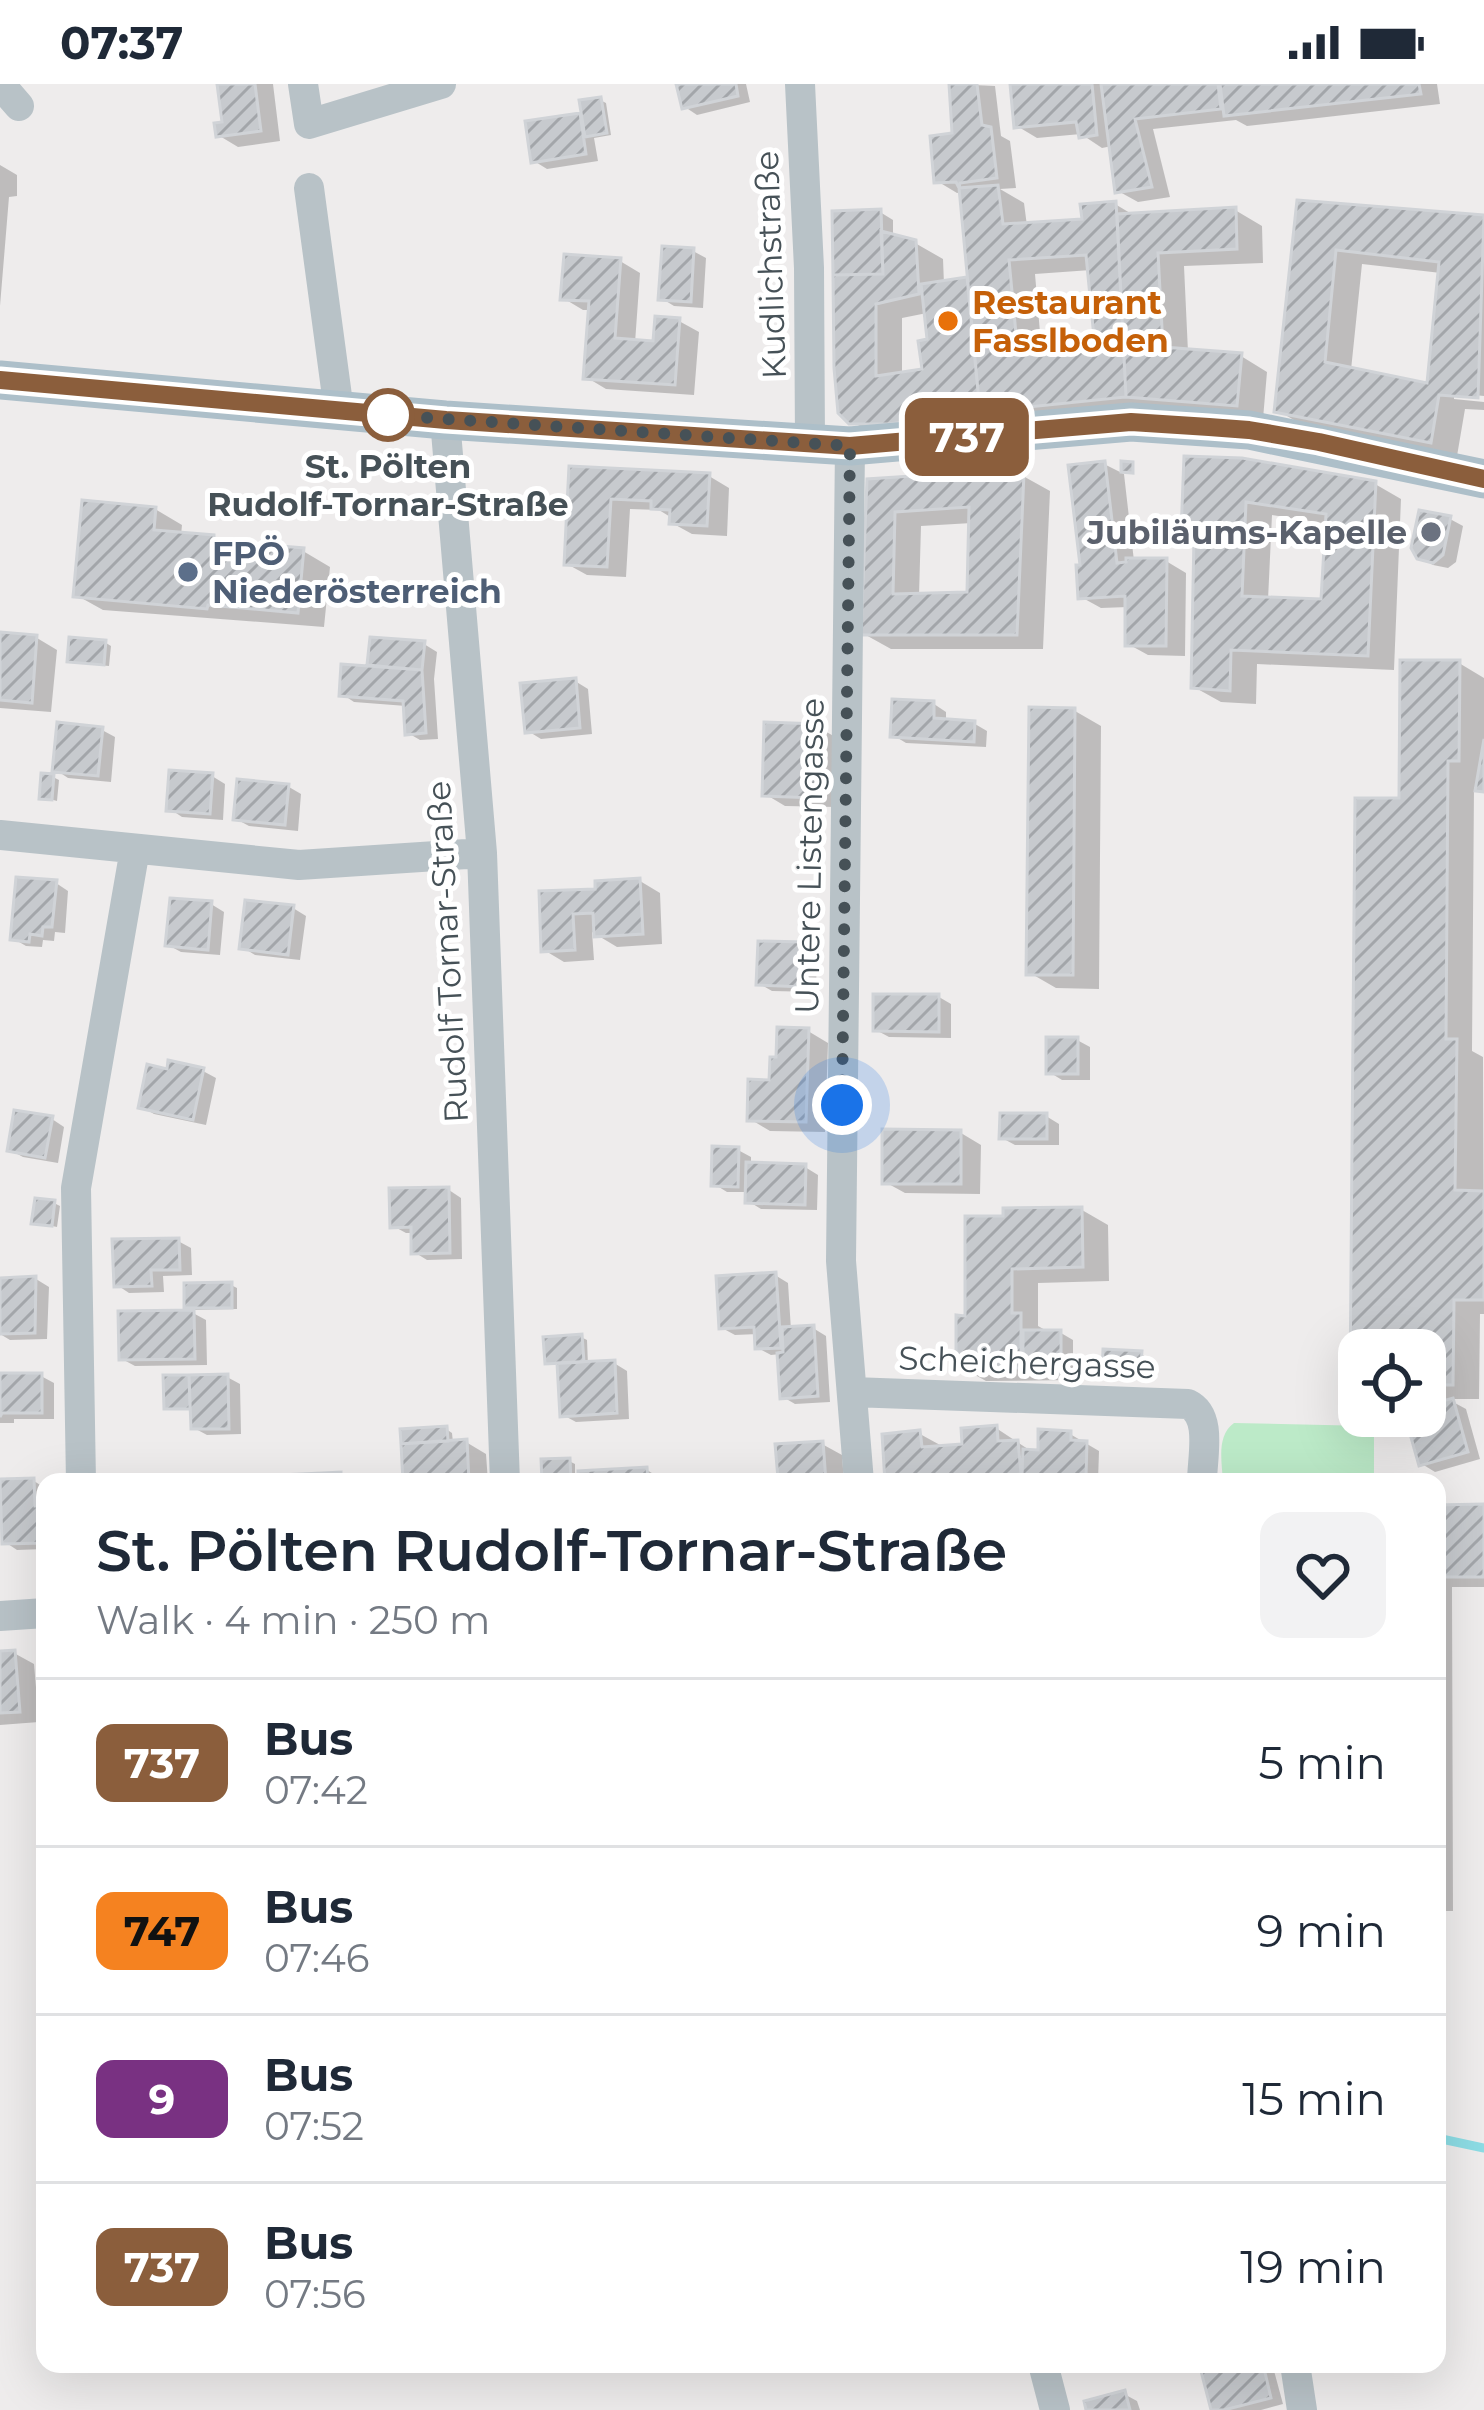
<!DOCTYPE html>
<html lang="en">
<head>
<meta charset="utf-8">
<style>
  body { margin:0; font-family:Montserrat,sans-serif; background:#f2f2f3; color:#1f2937; height:100vh; display:flex; flex-direction:column; font-size:45px; white-space:nowrap }
  * { box-sizing:border-box; margin:0 }
  p { font-size:39px; color:#747a83 }
  .icon { flex:none; width:66px; height:66px; fill:none; stroke:currentColor; stroke-width:2; stroke-linecap:round; stroke-linejoin:round }
  .map { position:relative; flex:1; overflow:hidden }
  .details { position:absolute; left:36px; top:1389px; width:1410px; height:900px; display:flex; flex-direction:column; background:#fff; border-radius:24px; box-shadow:0 12px 48px #0002 }
  .details>* { flex:none }
  .badge { padding:0 24px; border-radius:18px; font-size:42px; line-height:78px }
  .controls { position:absolute; left:1338px; top:1245px; display:grid; gap:24px }
  .controls a { display:grid; place-items:center; width:108px; height:108px; border-radius:24px; background:#fff; box-shadow:0 12px 48px #0002; font-size:60px }
  .you { position:absolute; width:60px; height:60px; margin:-30px; border:9px solid #fff; border-radius:50%; background:#1a73e8; box-shadow:0 0 0 18px #1a73e833 }
  .map>.badge { position:absolute; translate:-50% -50%; box-shadow:0 0 0 6px #fff }
  .round { display:grid; place-items:center; flex:none; width:126px; height:126px; border-radius:24px; background:#f2f2f3 }
  .summary { display:flex; align-items:center; justify-content:space-between; height:204px; padding:0 60px }
  h1 { font-size:57px; font-weight:600; line-height:90px }
  ul { padding:0; list-style:none }
  li { display:flex; align-items:center; gap:36px; height:168px; padding:0 60px; border-top:3px solid #e0e1e3 }
  li div { flex:1 }
  li b { display:block; font-size:45px }
  li em { font-style:normal }
  li .badge { min-width:132px; font-weight:700; text-align:center }
  .status { display:flex; justify-content:space-between; align-items:center; height:84px; padding:0 60px; background:#fff; direction:ltr }
  .status svg { height:33px; fill:currentColor }
  .map>svg:first-child { display:block }
</style>
</head>
<body>
<div class="status"><b>07:37</b><svg viewBox="0 0 49 12"><path d="M0 12V9h3v3zM5 12V6h3v6zM10 12V3h3v9zM15 12V0h3v12zM26 1h20v11H26zM47 4h2v5h-2z"/></svg></div>
<div class="map">
<svg width="1484" height="2326" viewBox="0 0 1484 2326">
  <defs>
    <pattern id="building-hatch" width="6" height="6" patternUnits="userSpaceOnUse" patternTransform="scale(3)"><rect width="6" height="6" fill="#c7cace"/><path d="M-1 1l2-2M0 6l6-6M5 7l2-2" fill="none" stroke="#a3a6aa"/></pattern>
  </defs>
  <rect width="100%" height="100%" fill="#eeecec"/>
  <path fill="#bceac8" d="M1234,1339L1369,1342L1374,1347V1398H1223C1222,1378 1216,1352 1234,1339Z"/>
  <path fill="#0003" fill-rule="evenodd" d="M220,0H273L280,57L238,63L218,51L225,40Z
    M679,0H746L750,18L697,31L685,23Z
    M952,0L995,2L1001,52L1010,57L1016,104L1000,105L1024,119L1027,142L1086,138L1115,120L1135,132L1235,126L1262,142L1263,179L1184,182L1188,268L1241,272L1267,288L1263,335L879,353L851,337L880,128L893,136V153L915,159L943,175L944,200L970,195L962,108L957,109L937,97L956,51ZM1091,186L1098,266L1042,272L1035,190ZM927,229L931,257L925,287L902,291V234Z
    M1013,0H1437L1440,20L1247,42L1236,36L1153,45L1170,113L1138,118L1118,107L1112,62L1102,64L1081,50L1037,54L1017,42Z
    M600,16L606,19L611,51L594,54L598,77L547,85L534,77L579,32L585,35Z
    M0,81L17,91V112L9,113L0,222Z
    M1299,119L1484,134V312L1454,309V315L1484,318V326L1465,325L1457,372L1304,342L1277,326ZM1362,180L1441,189L1430,302L1351,286Z
    M693,167L706,174L703,224L674,222L661,214Z
    M620,177L640,189L635,259L656,260L679,237L699,248L694,311L606,305L586,293L591,226H583L563,214Z
    M1186,375L1375,400L1401,415L1394,586L1257,580L1256,620L1221,618L1194,603L1197,456L1184,448ZM1272,431L1328,440L1324,518L1268,516Z
    M1104,380L1124,390L1134,477H1166L1186,489L1185,572L1148,571L1128,560V523L1101,524L1081,513Z
    M572,385L709,392L729,404L727,452L692,450L672,439V434L659,426L630,425L626,493L587,491L567,480Z
    M1023,392L1050,407L1043,565H891L864,550L870,398ZM972,439L970,511L919,512L921,442Z
    M155,425L182,441L181,451L213,454L225,461L303,467L330,483L324,543L103,526L76,511Z
    M1450,435L1463,442L1456,478L1448,484L1433,481L1419,473Z
    M0,551L37,554L57,566L51,628L0,624Z
    M372,556L424,560L437,568L434,595L438,655L420,656L408,649L406,622L354,618L342,610L370,585Z
    M106,559L111,562L109,582L75,579L70,576Z
    M1459,579L1484,594V708L1474,703L1472,967L1483,973L1484,1230H1480L1479,1315H1425V1266H1359V1303L1353,1299L1402,717Z
    M575,597L588,605L592,650L541,655L528,647Z
    M934,620L946,628V638L975,640L987,647L986,663L906,659L893,651Z
    M1075,627L1101,642L1099,905L1056,904L1030,889Z
    M818,643L837,654L836,723L785,722L765,710Z
    M102,646L115,653L111,698L68,694L56,686Z
    M212,692L225,700L223,736L182,733L170,725Z
    M53,693L59,696L57,717L42,713Z
    M289,703L301,710L298,747L249,742L236,735Z
    M640,797L660,809L662,860L617,863L592,848L594,876L564,878L544,866L542,810L598,807Z
    M56,799L68,807L65,849L55,848L54,857L43,856L42,863L26,862L14,855Z
    M211,820L224,828L220,871L181,868L168,861Z
    M293,824L306,832L300,876L255,871L242,863Z
    M804,861L817,868L816,908L772,907L760,900Z
    M939,913L951,920V954L889,953L876,946Z
    M808,947L828,959L825,1048L770,1047L750,1035L772,999L779,976Z
    M1077,956L1090,963V996H1062L1049,988Z
    M203,987L216,994L206,1041L154,1030L142,1023L169,988Z
    M1046,1032L1059,1040V1061H1015L1002,1054Z
    M52,1035L64,1043L58,1079L23,1073L10,1066Z
    M961,1049L981,1061L980,1110L905,1109L885,1098Z
    M738,1066L751,1073V1081L805,1083L818,1091L817,1126L761,1125L748,1117V1108H727L714,1100Z
    M449,1106L461,1114L462,1175L427,1176L414,1168V1149H406L393,1142Z
    M54,1119L60,1122L57,1143L34,1138Z
    M1082,1126L1108,1141L1109,1197L1038,1199V1242L1047,1247L1061,1249L1073,1256V1296L986,1297L959,1282L968,1235V1135Z
    M178,1157L191,1164L192,1191L163,1192L164,1208L129,1209L117,1201Z
    M775,1191L788,1199L791,1246L813,1244L826,1252L830,1318L795,1320L783,1313L780,1270L771,1271L758,1264V1250L735,1251L722,1244Z
    M36,1195L49,1203L47,1255L10,1256L0,1250V1197Z
    M231,1201L237,1204V1225L193,1226L187,1223Z
    M193,1229L206,1236L207,1281L135,1282L122,1275Z
    M581,1253L587,1256L588,1281L614,1279L627,1287L629,1335L576,1338L563,1331L560,1281L548,1278Z
    M1141,1270L1146,1273L1145,1293L1110,1291L1105,1288Z
    M0,1292H41L54,1299V1335H14V1339H0Z
    M227,1293L240,1300L241,1350L207,1351L194,1344L193,1326H172L167,1323L166,1294Z
    M1453,1318L1466,1325L1480,1375L1435,1388L1422,1380L1409,1332H1425V1325Z
    M996,1344L1034,1369L1070,1350L1099,1367L1098,1398H888L885,1352L920,1350L940,1361V1365L966,1363Z
    M446,1345L452,1349L453,1359L466,1358L486,1370L488,1398H406Z
    M822,1360L842,1371L844,1398H763L781,1397Z
    M569,1377L575,1380V1391L647,1386L660,1394V1398H545Z
    M34,1397L45,1404V1465L17,1466L5,1458Z
    M1484,1423V1503H1452L1453,1827H1437V1424Z
    M14,1569L34,1580L39,1638L0,1641V1570Z
    M1242,2280H1268L1273,2283L1283,2320L1261,2326H1214Z
    M1124,2310L1137,2317L1140,2326H1090Z"/>
  <g fill="none" stroke-linecap="round" stroke-linejoin="round">
    <path stroke="#8cdce4" stroke-width="9" d="M1437,2054L1484,2064"/>
  </g>
  <path fill="url(#building-hatch)" stroke="#d0d3d7" stroke-width="3" fill-rule="evenodd" d="M217,0H255L261,47L216,53L214,39L222,38Z
    M676,0H736L738,12L682,25Z
    M949,0H977L982,41L991,43L997,94L960,99L959,104L956,98L934,99L930,52L952,49Z
    M1010,0H1092L1097,51L1079,54L1076,38L1014,44Z
    M1101,0H1218L1221,25L1135,35L1152,103L1115,109Z
    M1220,0H1419L1421,10L1224,32Z
    M601,13L607,49L585,53L579,16Z
    M580,29L586,70L531,79L525,37Z
    M998,101L1003,140L1082,135L1080,120L1116,117L1126,313L980,328L959,104ZM1086,171L1095,264L1018,271L1009,176Z
    M1297,116L1484,131L1478,314L1439,311L1431,359L1274,328ZM1336,166L1439,178L1427,299L1325,278Z
    M1236,123L1237,165L1158,169L1163,263L1242,269L1237,322L1126,313L1117,130Z
    M881,125L883,190L833,191L832,127Z
    M881,147L916,156L919,210L876,220V292L922,285L918,257L927,255L921,200L967,193L980,328L889,340H849L838,329L834,284L833,191L883,190Z
    M662,162L694,164L691,218L658,216Z
    M564,170L621,174L615,254L653,257L655,232L680,234L675,301L583,295L589,217L560,216Z
    M1184,372L1242,374L1376,397L1368,572L1231,566L1230,607L1191,604L1194,452L1181,450ZM1246,418L1326,430L1321,515L1242,512Z
    M1105,377L1117,479L1126,478V474H1167L1166,562H1125V512L1078,515L1076,481H1080L1068,381Z
    M1121,377L1133,378V389L1121,388Z
    M569,382L710,389L707,442L669,440L670,426L651,425V417L611,415L607,483L564,481Z
    M974,388L1024,389L1017,551H861L867,395ZM969,423L967,508L893,510L895,428Z
    M82,416L156,423L154,446L214,451V457L304,464L298,529L208,521L207,525L73,513Z
    M1419,426L1451,432L1443,471L1433,479L1417,475L1411,464Z
    M0,548L37,551L32,619L0,616Z
    M69,553L106,556L104,581L67,578Z
    M370,553L425,557L422,586L367,581Z
    M1400,576H1460L1459,677H1448L1446,955H1457L1455,1106L1484,1107V1216H1454L1453,1301H1425V1266H1359V1301H1350L1355,714H1399Z
    M341,580L422,586L426,649L405,651L403,617L339,612Z
    M576,594L580,644L525,649L520,599Z
    M892,615L934,617V634L975,637L974,658L890,653Z
    M1029,623L1075,624L1073,891H1026Z
    M57,638L103,643L98,692L52,688Z
    M764,638L818,640L816,714L762,712Z
    M1484,655V708L1475,707Z
    M169,686L213,689L210,730L166,727Z
    M41,689L54,690L52,716L39,715Z
    M237,695L289,700L285,741L233,736Z
    M16,793L57,796L52,843H43L42,852L30,850L29,858L10,856Z
    M640,794L643,850L594,853L593,829L573,830L575,866L541,868L539,807L595,805V797Z
    M170,814L212,817L208,866L165,862Z
    M245,816L294,821L288,871L239,865Z
    M758,857L805,858L804,903L756,901Z
    M873,910H939V948L873,947Z
    M777,943L809,944L806,1038L747,1037L748,995L769,996L770,973H776Z
    M1046,953H1078V990H1046Z
    M168,976L204,984L193,1036L138,1024L147,980L167,985Z
    M14,1026L53,1032L45,1074L7,1067Z
    M1000,1029H1047V1055H999Z
    M882,1045L961,1046V1100H882Z
    M712,1062L739,1063L738,1103L711,1102Z
    M746,1078L806,1080L805,1121L745,1119Z
    M449,1103L450,1169L411,1170V1143L390,1144L389,1104Z
    M35,1114L55,1116L52,1142L31,1140Z
    M1082,1123L1083,1183L1012,1185V1229H1021V1284L956,1283V1231L965,1232V1132H1003V1124Z
    M179,1154L180,1186H151L152,1202L114,1203L112,1155Z
    M776,1188L781,1264L755,1265L754,1243L719,1245L716,1192Z
    M36,1192L35,1249L0,1250V1194Z
    M232,1198V1224H184V1199Z
    M194,1226L195,1275L119,1276L118,1227Z
    M814,1241L818,1312L780,1315L777,1269L783,1268L782,1243Z
    M1023,1246H1061V1290H1023Z
    M582,1250L584,1278L545,1280L543,1253Z
    M1103,1265L1142,1267L1140,1292L1102,1290Z
    M615,1276L617,1329L560,1333L557,1279Z
    M0,1289H42V1329H2L0,1333Z
    M228,1290L229,1345H191L189,1291Z
    M163,1291H189L190,1325H164Z
    M1453,1314L1468,1368L1419,1382L1405,1332H1425V1322Z
    M997,1341L998,1357L1018,1356L1021,1390L1000,1392L1001,1398H965V1395L885,1398L882,1350L920,1346L922,1363L962,1360L961,1344Z
    M447,1342L448,1357L401,1360L400,1345Z
    M1038,1345L1071,1347V1356L1087,1357L1086,1393L1022,1391L1023,1365L1038,1366Z
    M467,1355L469,1398H403L401,1360Z
    M823,1357L826,1398H760V1395L778,1394L775,1360Z
    M570,1374L571,1398H542L541,1375Z
    M647,1383L648,1398H578V1387Z
    M341,1388V1398H283L282,1391Z
    M174,1392V1398H137V1393Z
    M259,1393V1398H223V1395Z
    M34,1394L35,1422H45V1459L2,1460L0,1395Z
    M1484,1420V1493H1437V1421Z
    M15,1566L20,1628L0,1629V1567Z
    M1230,2280H1263L1271,2314L1224,2326H1211L1201,2287Z
    M1125,2306L1130,2326H1086L1084,2317Z"/>
  <g fill="none" stroke-linecap="round" stroke-linejoin="round">
    <path stroke="#b8c2c7" stroke-width="30" d="M0,0L19,22
      M303,0L309,40L441,0
      M800,0L809,184L810,360
      M309,104L339,327
      M445,336L482,769L505,1398
      M850,362L841,1177L859,1398
      M0,751L299,781L482,769
      M852,1308L1188,1320C1213,1332 1202,1373 1202,1398
      M81,1398L76,1104L135,765
      M0,1532L45,1529
      M1043,2280L1055,2326
      M1295,2280L1302,2326"/>
    <path stroke="#adbfc9" stroke-width="39" d="M0,296L445,336L850,362L1131,338L1249,346L1484,395"/>
  </g>
  <g fill="none" stroke-linecap="round" stroke-linejoin="round">
    <defs>
      <path id="line" d="M0,296L446,336L850,362L1131,338L1209,343L1249,346L1319,358L1484,395"/>
    </defs>
    <use href="#line" stroke="#fff" stroke-width="27"/>
    <use href="#line" stroke="#8b5e3c" stroke-width="18"/>
    <path stroke="#465157" stroke-width="12" stroke-dasharray="0 21.6" d="M388,331H386L850,362L842,1021"/>
  </g>
  <circle fill="#e8710a" stroke="#fff" stroke-width="4.5" cx="948" cy="237" r="12"/>
  <circle fill="#fff" stroke="#8b5e3c" stroke-width="6" cx="388" cy="331" r="24"/>
  <circle fill="#6b7280" stroke="#fff" stroke-width="4.5" cx="1431" cy="448" r="12"/>
  <circle fill="#5c6f8a" stroke="#fff" stroke-width="4.5" cx="188" cy="488" r="12"/>
  <g text-anchor="middle" dominant-baseline="central" stroke-width="10" stroke-linejoin="round" paint-order="stroke">
    <g font-size="33" fill="#465157" stroke="#fff">
      <text transform="translate(770 181) rotate(-92)">Kudlichstraße</text>
      <text transform="translate(809 772) rotate(-89)">Untere Listengasse</text>
      <text transform="translate(447 868) rotate(-93)">Rudolf Tornar-Straße</text>
      <text transform="translate(1027 1278) rotate(2)">Scheichergasse</text>
    </g>
    <g font-size="33" font-weight="bold" fill="#c56008" stroke="#fff" text-anchor="start">
      <text x="972" y="218">Restaurant<tspan x="972" dy="38">Fasslboden</tspan></text>
    </g>
    <g font-size="33" font-weight="bold" fill="#465157" stroke="#fff">
      <text x="388" y="382">St. Pölten<tspan x="388" dy="38">Rudolf-Tornar-Straße</tspan></text>
    </g>
    <g font-size="33" font-weight="bold" fill="#5b616d" stroke="#fff" text-anchor="end">
      <text x="1407" y="448">Jubiläums-Kapelle</text>
    </g>
    <g font-size="33" font-weight="bold" fill="#4e5e75" stroke="#fff" text-anchor="start">
      <text x="212" y="469">FPÖ<tspan x="212" dy="38">Niederösterreich</tspan></text>
    </g>
  </g>
</svg>
<div class="controls">
<a><svg class="icon" aria-label="locate" viewBox="0 0 24 24"><circle cx="12" cy="12" r="6"/><path d="M12 2v4M12 18v4M2 12h4M18 12h4"/></svg></a>
</div>
<div class="you" style="left:842px;top:1021px"></div>
<b class="badge" style="left:967px;top:353px;background:#8b5e3c;color:#fff">737</b>
<section class="details">
<div class="summary"><div><h1>St. Pölten Rudolf-Tornar-Straße</h1><p>Walk · 4 min · 250 m</p></div><a class="round"><svg class="icon" aria-label="heart" viewBox="0 0 24 24"><path d="M12 20l-8-8c-3-5 5-10 8-4 3-6 11-1 8 4z"/></svg></a></div>
<ul>
<li><span class="badge" style="background:#8b5e3c;color:#fff">737</span><div><b>Bus</b><p>07:42</p></div><em>5 min</em></li>
<li><span class="badge" style="background:#f58220;color:#111">747</span><div><b>Bus</b><p>07:46</p></div><em>9 min</em></li>
<li><span class="badge" style="background:#793182;color:#fff">9</span><div><b>Bus</b><p>07:52</p></div><em>15 min</em></li>
<li><span class="badge" style="background:#8b5e3c;color:#fff">737</span><div><b>Bus</b><p>07:56</p></div><em>19 min</em></li>
</ul>
</section>
</div>
</body>
</html>
